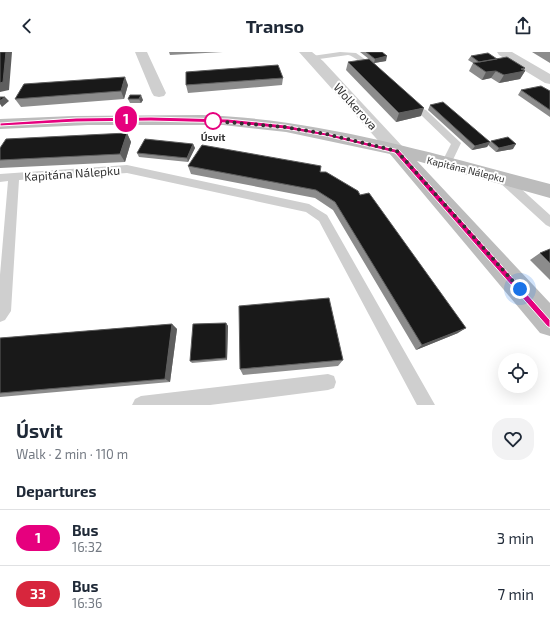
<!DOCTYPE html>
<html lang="en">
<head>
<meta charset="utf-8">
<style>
  body { margin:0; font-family:"Exo 2",sans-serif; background:#f2f2f3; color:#1f2937; height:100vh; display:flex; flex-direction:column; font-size:15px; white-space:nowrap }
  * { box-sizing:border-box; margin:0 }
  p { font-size:13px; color:#747a83 }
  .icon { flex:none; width:22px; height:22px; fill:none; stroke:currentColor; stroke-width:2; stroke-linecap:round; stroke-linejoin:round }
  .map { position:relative; height:353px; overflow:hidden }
  .panel { display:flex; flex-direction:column; background:#fff; flex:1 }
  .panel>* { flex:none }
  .badge { padding:0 8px; border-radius:13px; font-size:14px; line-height:26px }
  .controls { position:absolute; left:498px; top:301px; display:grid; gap:8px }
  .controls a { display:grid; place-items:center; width:40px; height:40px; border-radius:50%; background:#fff; box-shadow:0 4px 16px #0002; font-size:20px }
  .you { position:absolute; width:20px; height:20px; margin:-10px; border:3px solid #fff; border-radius:50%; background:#1a73e8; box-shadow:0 0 0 6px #1a73e833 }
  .map>.badge { position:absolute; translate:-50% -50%; box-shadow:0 0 0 2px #fff }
  h2 { padding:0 16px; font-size:15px; line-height:36px }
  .round { display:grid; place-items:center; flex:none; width:42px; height:42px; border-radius:16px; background:#f2f2f3 }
  .headline { display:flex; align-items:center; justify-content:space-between; height:68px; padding:0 16px }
  h1 { font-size:19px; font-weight:700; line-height:30px }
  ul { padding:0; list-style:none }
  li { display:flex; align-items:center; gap:12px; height:56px; padding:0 16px; border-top:1px solid #e0e1e3 }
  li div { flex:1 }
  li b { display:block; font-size:15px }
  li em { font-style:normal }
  li .badge { min-width:44px; font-weight:700; text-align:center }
  header { display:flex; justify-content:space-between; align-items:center; height:52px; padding:0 16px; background:#fff; font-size:18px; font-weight:700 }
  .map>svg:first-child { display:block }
</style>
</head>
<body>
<header><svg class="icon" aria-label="back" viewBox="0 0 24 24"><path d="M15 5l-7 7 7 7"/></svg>Transo<svg class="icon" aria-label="share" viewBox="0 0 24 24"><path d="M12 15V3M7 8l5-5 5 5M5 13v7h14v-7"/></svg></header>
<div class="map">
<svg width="550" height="353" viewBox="0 0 550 353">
  <rect width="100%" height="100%" fill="#fff"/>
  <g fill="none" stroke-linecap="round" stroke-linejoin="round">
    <path fill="#cfcfcf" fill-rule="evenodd" d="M340,0L356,1L366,8L362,10C357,9 354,4 348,3L312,8L309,6L312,4Z
      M423,57L426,58L461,91L450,114H442L441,112L451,92L420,62L419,60L420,58Z
      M127,113L309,152L327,163L435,353H417L319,169L306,160L127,121L19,128L11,259L5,268L0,270V223L8,129L0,130V122Z
      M503,123L507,124L550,163V175L546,173L499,130L498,127L499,124Z
      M328,322L334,324L336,330L334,336L328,338L210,353H132L135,347L141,344Z"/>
    <path fill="#cfcfcf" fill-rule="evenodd" d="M135,0H147L166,41L164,44L159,45L154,44L152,41Z
      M299,0H312L323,9L403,95L406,99L403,103L397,105L391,103Z
      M497,0H512L550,22V32L545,31L499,3Z"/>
    <path fill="#bcbcbc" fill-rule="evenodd" d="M202,63C321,67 435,102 550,132V146L417,109L550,251V284L540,281L390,102L286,80L223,73H88L0,77V67L73,64Z"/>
  </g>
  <path fill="#8c8c8c" d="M169,0H223L170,3Z
    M360,0H382L386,9L374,11L421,64L396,70L346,18L348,10L369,7Z
    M532,0H550V11Z
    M471,4L497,7L525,16L524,18L525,19L520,27L499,31L491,26L482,28L469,19L473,11L468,8Z
    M283,26L282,33L188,41L186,33Z
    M128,33L124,47L21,55L15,47Z
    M521,38L550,39V65L518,43Z
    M130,43L143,48L141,51H130L128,47Z
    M430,53L490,90L491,89L513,97L496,100L488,93L487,95L472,98L428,58Z
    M127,81L131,90L125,110L0,116V96Z
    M193,92L195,96L188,110L139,105L137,101Z
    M188,114L320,120L458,281L416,298L333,158L315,146L191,122Z
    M550,197V228L530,208L540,201Z
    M226,271L228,274L227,308L192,311L190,309Z
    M172,272L177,277L170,330L0,345V286Z
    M343,308L338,314L243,323L240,317Z"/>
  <path fill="#5e5e5e" d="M6,0H12L9,38L0,40V31Z
    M387,4L386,9L374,11L375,7Z
    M525,16L523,20L525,19L520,27L499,31L504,23L521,17Z
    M496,19L491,26L482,28L486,20Z
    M125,25L128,33L124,47L121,39Z
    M141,43L143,48L141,51L139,47Z
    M5,45L9,49L2,55L0,52V49Z
    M424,56L421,64L396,70L399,61Z
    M127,81L131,90L125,110L120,102Z
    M490,90L487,95L472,98L475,94Z
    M193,92L195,96L188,110L187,106Z
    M516,92L513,97L496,100L499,96Z
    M226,271L228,274L227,308L226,306Z
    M172,272L177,277L170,330L165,327Z
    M466,276L458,281L416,298L422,293Z"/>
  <path fill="#191919" stroke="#5e5e5e" d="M0,0H6L3,30L0,31Z
    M366,0H382L387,4L375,7Z
    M488,1L497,7L479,10L471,4Z
    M507,5L525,16L521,17L525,19L504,23L496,19L486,20L473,11Z
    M369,7L424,56L399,61L348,10Z
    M278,13L283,26L186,33V20Z
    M125,25L121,39L15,47L24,32Z
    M541,34L550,39V58L521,38Z
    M130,43H141L139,47H128Z
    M0,45H5L0,49Z
    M443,50L490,90L475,94L430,53Z
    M127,81L120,102L0,108V96L6,87Z
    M508,85L516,92L499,96L491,89Z
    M145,87L193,92L187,106L137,101Z
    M202,93L321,114L320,120H326L358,139L360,143L369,141L466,276L422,293L335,150L316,138L188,114Z
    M550,197V211L540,201Z
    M329,246L343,308L240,317L239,254Z
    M226,271V306L190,309L193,272Z
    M172,272L165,327L0,341V286Z"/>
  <path fill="#e6007e" stroke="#fff" d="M151,65L228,67L285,73L326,81L399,98L550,268V276L547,274L395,101L326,84L285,77L228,71L151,69L76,70L0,74V71L76,66Z"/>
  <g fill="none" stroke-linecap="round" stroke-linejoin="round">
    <path stroke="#323232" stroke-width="4" stroke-dasharray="0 7.2" d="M213,69L285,75L326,82L397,99L520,237"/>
  </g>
  <circle fill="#fff" stroke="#e6007e" stroke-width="2" cx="213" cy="69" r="8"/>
  <g text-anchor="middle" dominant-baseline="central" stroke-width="4" stroke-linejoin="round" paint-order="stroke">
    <g font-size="10" font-weight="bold" fill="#323232" stroke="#fff">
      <text x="213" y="85">Úsvit</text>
    </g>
    <g font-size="10" fill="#323232" stroke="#fff">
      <text transform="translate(466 117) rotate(14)">Kapitána Nálepku</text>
    </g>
    <g font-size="12" fill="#323232" stroke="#fff">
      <text transform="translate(356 54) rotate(48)">Wolkerova</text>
      <text transform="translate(72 121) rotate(-4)">Kapitána Nálepku</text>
    </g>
  </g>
</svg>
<div class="controls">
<a><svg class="icon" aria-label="locate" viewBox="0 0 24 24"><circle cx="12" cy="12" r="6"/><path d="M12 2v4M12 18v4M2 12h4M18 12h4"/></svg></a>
</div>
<div class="you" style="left:520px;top:237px"></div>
<b class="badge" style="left:126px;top:67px;background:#e6007e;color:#fff">1</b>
</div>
<section class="panel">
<div class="headline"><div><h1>Úsvit</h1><p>Walk · 2 min · 110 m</p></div><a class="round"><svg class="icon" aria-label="heart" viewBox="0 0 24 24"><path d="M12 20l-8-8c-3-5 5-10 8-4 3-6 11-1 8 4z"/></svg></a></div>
<h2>Departures</h2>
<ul>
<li><span class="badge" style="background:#e6007e;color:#fff">1</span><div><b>Bus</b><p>16:32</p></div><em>3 min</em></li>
<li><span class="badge" style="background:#d7263d;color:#fff">33</span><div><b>Bus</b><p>16:36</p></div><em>7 min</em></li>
</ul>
</section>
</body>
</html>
